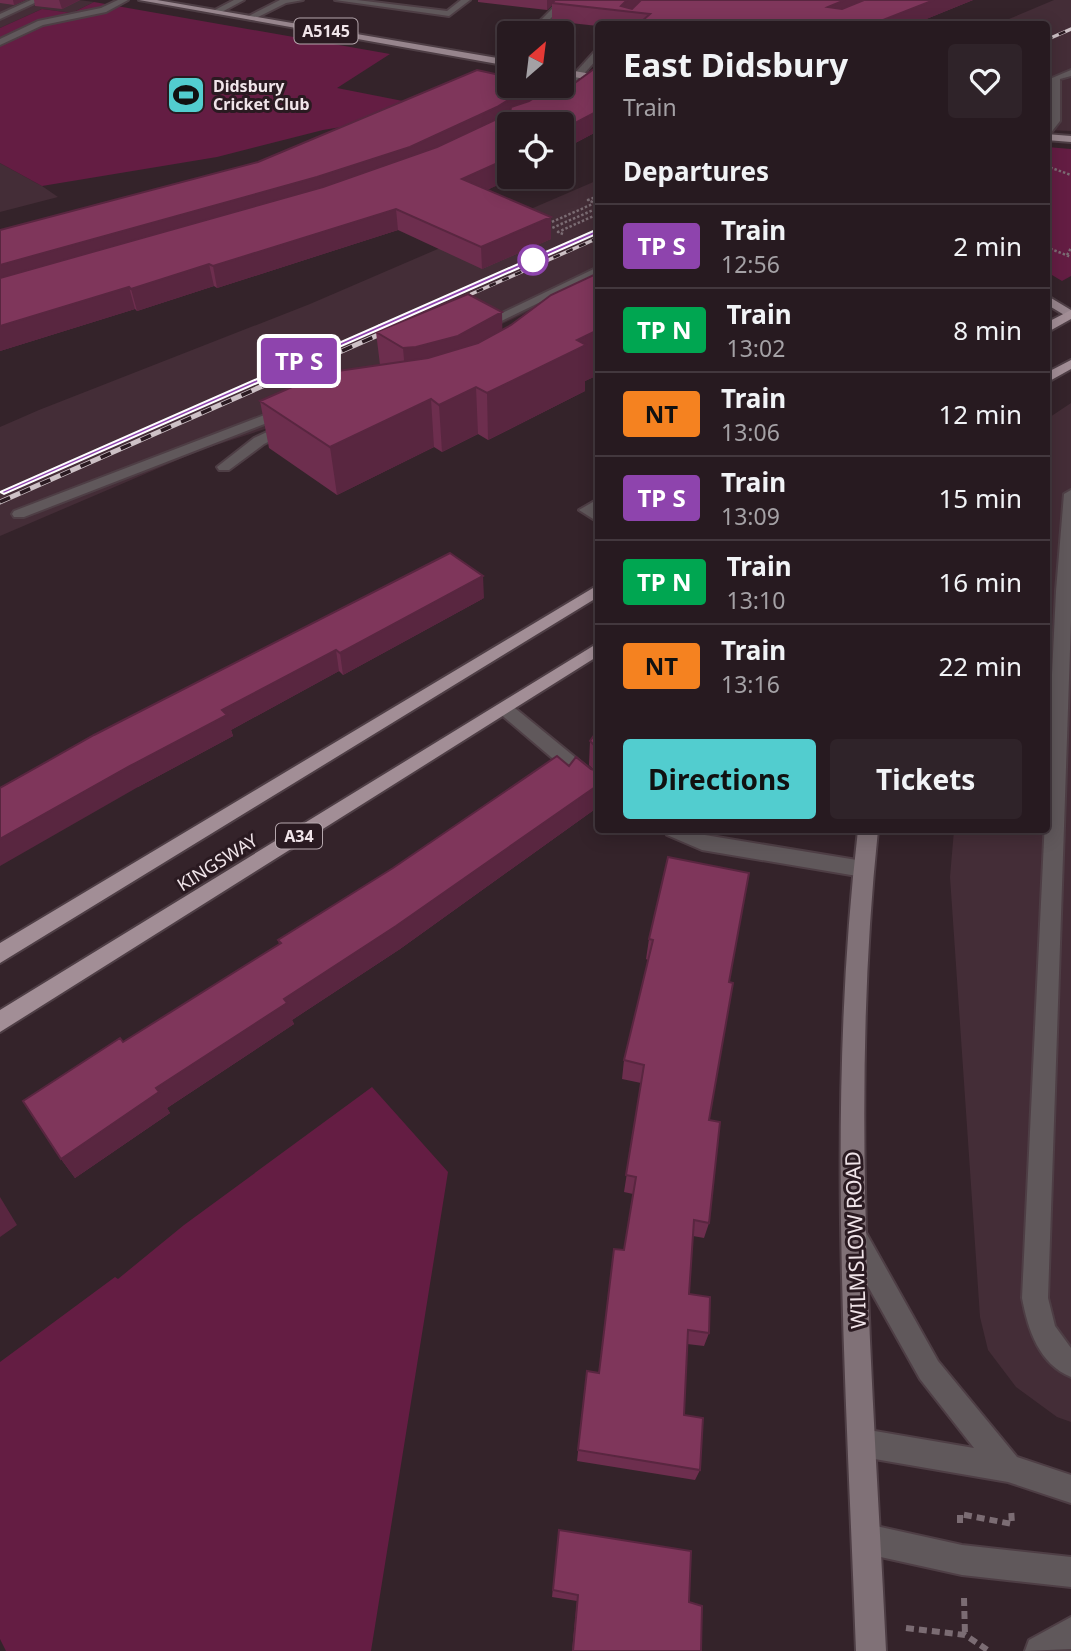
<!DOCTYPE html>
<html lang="en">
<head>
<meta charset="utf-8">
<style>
  body { margin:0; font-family:"Noto Sans",sans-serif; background:#2f2329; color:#f1f3f6; height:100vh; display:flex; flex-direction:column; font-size:26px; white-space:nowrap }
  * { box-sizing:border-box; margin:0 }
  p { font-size:23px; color:#a4a1a5 }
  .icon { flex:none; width:38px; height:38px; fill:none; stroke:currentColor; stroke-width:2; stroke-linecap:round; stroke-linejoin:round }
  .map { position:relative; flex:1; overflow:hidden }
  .panel { position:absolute; left:595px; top:21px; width:455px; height:812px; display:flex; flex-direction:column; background:#271a20; border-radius:7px; box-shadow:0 4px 18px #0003,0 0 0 2px #43383e }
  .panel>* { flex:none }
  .badge { padding:0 14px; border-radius:5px; font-size:24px; line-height:46px }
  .needle { width:46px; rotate:28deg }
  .tools { position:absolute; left:497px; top:21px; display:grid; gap:14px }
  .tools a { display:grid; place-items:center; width:77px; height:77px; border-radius:7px; background:#271a20; box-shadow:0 4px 18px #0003,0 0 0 2px #43383e; font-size:35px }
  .map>.badge { position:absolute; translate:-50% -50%; box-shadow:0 0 0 4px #fff }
  h2 { padding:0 28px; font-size:26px; line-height:63px }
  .round { display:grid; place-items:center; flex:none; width:74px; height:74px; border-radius:7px; background:#2f2329 }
  .summary { display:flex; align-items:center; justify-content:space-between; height:119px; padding:0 28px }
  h1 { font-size:33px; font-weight:700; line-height:52px }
  .primary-button { display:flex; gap:14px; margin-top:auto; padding:14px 28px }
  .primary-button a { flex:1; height:80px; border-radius:7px; background:#52cdcf; color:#111; font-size:28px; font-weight:700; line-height:80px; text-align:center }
  .primary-button a+a { background:#2f2329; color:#f1f3f6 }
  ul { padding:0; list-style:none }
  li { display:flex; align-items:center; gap:21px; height:84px; padding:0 28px; border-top:2px solid #43383e }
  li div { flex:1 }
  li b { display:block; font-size:26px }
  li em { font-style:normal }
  li .badge { min-width:77px; font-weight:700; text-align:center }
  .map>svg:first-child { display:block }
</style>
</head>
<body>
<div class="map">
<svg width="1071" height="1651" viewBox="0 0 1071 1651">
  <rect width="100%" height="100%" fill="#34232a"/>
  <path fill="#442d37" d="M0,0H79L94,2L72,13L42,9L0,28Z
    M1054,0H1071V131L1047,130L1046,24H997Z
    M0,163L42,186L58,197L0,212Z
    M598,180V279L483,333L265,429L201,450L0,536V427L39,410L310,304Z
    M1071,403V1422L1057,1417L1016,1387L988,1350L980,1317L950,877L954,830H1046L1047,419Z"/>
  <path fill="#641d43" d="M94,2L390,54L337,88L408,102L377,121L323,130L217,157L42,186L0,163V28L42,9L72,13Z
    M1047,147L1071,149V276L1062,281L1047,272Z
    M372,1087L448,1172L371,1651H6L0,1639V1362L115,1277L118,1279L184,1225Z"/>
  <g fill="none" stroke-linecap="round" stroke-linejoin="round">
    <defs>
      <path id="service" d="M31,0H41L0,19V14Z
        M118,0H128L106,12L43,25L0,45V39L38,21L101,8Z
        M234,0H244L218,14L211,12Z
        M280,0H303L286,3L252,20L245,18Z
        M335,0H357L447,11L461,0H470L449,16Z
        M561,0H569L536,33H528Z
        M505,36H509V40H505Z
        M1071,70V76L1060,79V121L1046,139V128L1052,114V78Z
        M598,267V274L483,330L479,331L473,327Z
        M288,406L293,407V413L24,517H14L12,514L14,511Z
        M291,421L296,422V428L264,444L229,470H219L217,467L254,438Z
        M1071,490V620L1048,1298L1055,1326L1071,1348V1377C1039,1364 1028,1330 1022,1298L1056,591L1064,494Z
        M598,499V522L579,510Z
        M504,702L510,704L598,776V793L591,791L498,712L495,708Z
        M664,830H692L705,835L863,861L870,863L873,869L870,875L863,877L702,850L667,835Z
        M855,1226L864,1229L938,1361L1017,1457L1071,1475V1503L1008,1482L863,1457L853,1453L849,1443L853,1433L863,1429L974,1448L920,1379L846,1247L843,1238L846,1229Z
        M867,1524L962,1545L1071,1557V1587L962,1575L867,1554L857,1549L852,1539L857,1529Z
        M1071,1617V1649L1025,1651L1029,1640Z"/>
      <path id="minor" d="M575,73L582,75L559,98L518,124L509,126V122L553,94Z"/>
      <path id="tertiary" d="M595,51H598V58L581,77H575V73Z"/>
      <path id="secondary" d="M858,830H878C849,1103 873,1378 886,1651H856C846,1378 826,1103 858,830Z"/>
      <path id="primary" d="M139,0H157L509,60V66Z
        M562,69L598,75V81L562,75Z
        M1046,134L1071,136V142L1046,140Z
        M1046,295L1071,310V319L1046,304Z"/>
      <path id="trunk" d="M1071,310V319L1046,333V323Z
        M1071,360V369L1046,383V373Z
        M598,585V597L0,963V943Z
        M598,643V656L0,1032V1010Z"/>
    </defs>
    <use href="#service" stroke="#4e3e45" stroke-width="4"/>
    <use href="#minor" stroke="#4e3e45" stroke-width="4"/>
    <use href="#tertiary" stroke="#4e3e45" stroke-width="4"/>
    <use href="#secondary" stroke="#4e3e45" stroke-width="4"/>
    <use href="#primary" stroke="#4e3e45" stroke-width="4"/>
    <use href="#trunk" stroke="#4e3e45" stroke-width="4"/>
    <path stroke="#7b6c73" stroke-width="2.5" stroke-dasharray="2.5 2" stroke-linecap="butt" d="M1046,166L1071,175
      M598,196L588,200L595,203L545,225L552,228L598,208
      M563,234L558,232L598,214
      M1046,247L1071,257
      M1067,255L1071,248"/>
    <path stroke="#7b6c73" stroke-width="6" stroke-dasharray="8 5" stroke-linecap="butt" d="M960,1523V1514L1012,1524L1011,1508
      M964,1598L965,1635
      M906,1628L965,1635L989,1651"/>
    <use href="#service" fill="#60585b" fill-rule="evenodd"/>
    <use href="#minor" fill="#60585b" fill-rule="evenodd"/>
    <use href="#tertiary" fill="#60585b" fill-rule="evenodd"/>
    <use href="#secondary" fill="#807177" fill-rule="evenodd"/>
    <use href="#primary" fill="#97858d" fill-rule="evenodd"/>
    <use href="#trunk" fill="#a28e96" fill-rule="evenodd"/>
    <defs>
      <path id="rail-far1" d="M1046,40L1071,29
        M451,303L598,238
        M380,327L459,292"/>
      <path id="rail" d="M379,327L384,325
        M0,502L394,328"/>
    </defs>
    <use href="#rail-far1" stroke="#cdc1c6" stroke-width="3.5"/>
    <use href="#rail" stroke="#cdc1c6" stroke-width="5"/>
    <use href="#rail-far1" stroke="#2a1a21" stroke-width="2.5" stroke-dasharray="7" stroke-linecap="butt"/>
    <use href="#rail" stroke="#2a1a21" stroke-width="3.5" stroke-dasharray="11" stroke-linecap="butt"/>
  </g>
  <path fill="#6d2e4e" d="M0,0H25L14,5L0,3Z
    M34,0H80L62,9L35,6Z
    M478,0H973L914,24H598V26L552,21V5L547,10L478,2Z
    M598,66V131L562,150V124L509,177H513L487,190L551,217V239L482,269L398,230L217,288L214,286L137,311L135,309L0,351V230L258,162L509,86H537V96L568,88Z
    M598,273V375L585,381V391L488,440L478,434L442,452L434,447L337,495L269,448L260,401L380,365L376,332L502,312V330Z
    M484,598L343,675L339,671L231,730L233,736L138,787L94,735Z
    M598,730V807L400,949L292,1020L294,1024L167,1108L170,1113L75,1178L61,1159L123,1042L279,944L278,940L569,766L594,770L589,765L590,741Z
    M668,857L729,982L709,1120V1223L704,1238L693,1236L689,1294L709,1333L704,1346L687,1344L684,1415L700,1470L695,1480L577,1461L587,1371L599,1373L624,1250L633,1194L624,1192L641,1083L622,1079L624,1060L648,960L646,959L649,939Z
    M559,1530L689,1602L701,1651H572L577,1601L552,1597Z"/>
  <path fill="#592640" d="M13,0H25L14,5Z
    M59,0H80L62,9Z
    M547,0H557L552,3V5L547,10Z
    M627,0H643L632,12L621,6Z
    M845,0H883L825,24L828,7Z
    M934,0H973L914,24H873Z
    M531,86H537V101L411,167L0,289V265Z
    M598,111V131L562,150V130Z
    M509,158V177H513L496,186L463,200L462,179Z
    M396,209L398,230L217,288L213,266Z
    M551,217V239L482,269L481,247Z
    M209,264L214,286L137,311L131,289Z
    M129,287L135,309L0,351V326Z
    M502,312L503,358L407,395L403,348Z
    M598,330V375L585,381V391L488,440L487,393L577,340Z
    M476,387L478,434L442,452L439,405Z
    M431,399L434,447L337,495L330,447Z
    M483,576L484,598L343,675L340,653Z
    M336,650L339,671L231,730L233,736L138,787L0,866V839L222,710Z
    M598,785V807L400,949L292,1020L294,1024L167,1108L170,1113L75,1178L61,1159L156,1088L284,999Z
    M0,1197L17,1225L0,1237Z"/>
  <path fill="#7f365b" stroke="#592640" stroke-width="2" d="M555,0H627L621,6L632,9L641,0H845L828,7L842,9L864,0H934L873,24H656L658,23L642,21L650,14L552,3Z
    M598,66V111L562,130V124H509V158L462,179L551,217L481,247L396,209L213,266L209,264L131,289L129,287L0,326V278L323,187L437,147L510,113L511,107L529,101L553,86L568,88Z
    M477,70L509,77V86H531L497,107L410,147L317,177L0,265V230L258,162Z
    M598,273V330L577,340L586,345L487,393L476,387L439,405L431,399L330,447L260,401L324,373L428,358L478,343L511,325L551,295Z
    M468,294L502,312L458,336L416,347L403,348L376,332Z
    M450,553L483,576L340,653L336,650L222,710L227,715L130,766L0,839V788L94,735Z
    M598,730V749L590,741Z
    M557,756L569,766L576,757L591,769L598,771V785L396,926L284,999L287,1003L156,1088L159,1092L61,1159L23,1101L120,1038L123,1042L281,943L278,940L393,868Z
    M668,857L749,873L729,982L733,983L709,1120L720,1122L709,1223L694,1220L689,1294L710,1297L709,1333L688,1330L684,1415L703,1418L700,1470L578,1450L587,1371L599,1373L614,1249L624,1250L636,1177L626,1175L644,1065L624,1060L653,940L649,939Z
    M559,1530L691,1551L689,1602L702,1606L701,1651H573L578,1595L553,1590Z"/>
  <path fill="#8e44ad" stroke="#fff" stroke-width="2" d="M598,229L601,232L4,494L0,492Z"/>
  <defs>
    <symbol id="stadium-square" viewBox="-11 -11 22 22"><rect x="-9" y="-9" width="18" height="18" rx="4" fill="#52cdcf" stroke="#2a1a21"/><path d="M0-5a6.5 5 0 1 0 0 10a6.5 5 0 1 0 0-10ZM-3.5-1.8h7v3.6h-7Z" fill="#111"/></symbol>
  </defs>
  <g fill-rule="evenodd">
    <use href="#stadium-square" x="164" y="73" width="44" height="44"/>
  </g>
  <circle fill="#fff" stroke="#8e44ad" stroke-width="3.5" cx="533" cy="260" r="14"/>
  <g text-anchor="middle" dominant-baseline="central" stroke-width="6" stroke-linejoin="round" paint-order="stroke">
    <g fill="#2a1a21" stroke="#b5a7ad" stroke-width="2">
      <rect x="294.5" y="18.5" width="63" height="25" rx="5"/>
      <rect x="276" y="823.5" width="46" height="25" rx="5"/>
    </g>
    <g font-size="16" font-weight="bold" fill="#f0e4e9">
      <text x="326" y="31">A5145</text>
      <text x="299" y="836">A34</text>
    </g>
    <g font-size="16" font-weight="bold" fill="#f0e4e9" stroke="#2a1a21" text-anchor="start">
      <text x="213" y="86">Didsbury<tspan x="213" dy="18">Cricket Club</tspan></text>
    </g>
    <g font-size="18" fill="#f0e4e9" stroke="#2a1a21">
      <text transform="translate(217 862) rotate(-32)">KINGSWAY</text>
    </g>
    <g font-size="21" fill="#f0e4e9" stroke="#2a1a21">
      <text transform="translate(855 1240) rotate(-92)">WILMSLOW ROAD</text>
    </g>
  </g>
</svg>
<div class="tools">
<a><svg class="needle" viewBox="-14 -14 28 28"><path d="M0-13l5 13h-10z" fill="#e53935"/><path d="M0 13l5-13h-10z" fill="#a4a1a5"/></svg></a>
<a><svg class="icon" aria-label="locate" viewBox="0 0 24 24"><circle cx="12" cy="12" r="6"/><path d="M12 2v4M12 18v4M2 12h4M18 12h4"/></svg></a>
</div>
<b class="badge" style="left:299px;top:361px;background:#8e44ad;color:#fff">TP S</b>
<section class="panel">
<div class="summary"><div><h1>East Didsbury</h1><p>Train</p></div><a class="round"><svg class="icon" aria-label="heart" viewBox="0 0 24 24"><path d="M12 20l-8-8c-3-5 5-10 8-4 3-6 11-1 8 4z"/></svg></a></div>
<h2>Departures</h2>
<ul>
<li><span class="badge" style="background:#8e44ad;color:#fff">TP S</span><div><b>Train</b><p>12:56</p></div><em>2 min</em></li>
<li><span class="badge" style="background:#00a651;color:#fff">TP N</span><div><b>Train</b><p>13:02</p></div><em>8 min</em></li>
<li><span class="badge" style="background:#f58220;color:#111">NT</span><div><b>Train</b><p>13:06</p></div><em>12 min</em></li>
<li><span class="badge" style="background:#8e44ad;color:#fff">TP S</span><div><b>Train</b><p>13:09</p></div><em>15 min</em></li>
<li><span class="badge" style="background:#00a651;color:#fff">TP N</span><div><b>Train</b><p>13:10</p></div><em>16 min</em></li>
<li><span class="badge" style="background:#f58220;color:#111">NT</span><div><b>Train</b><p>13:16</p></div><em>22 min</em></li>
</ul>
<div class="primary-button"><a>Directions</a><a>Tickets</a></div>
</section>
</div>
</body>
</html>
